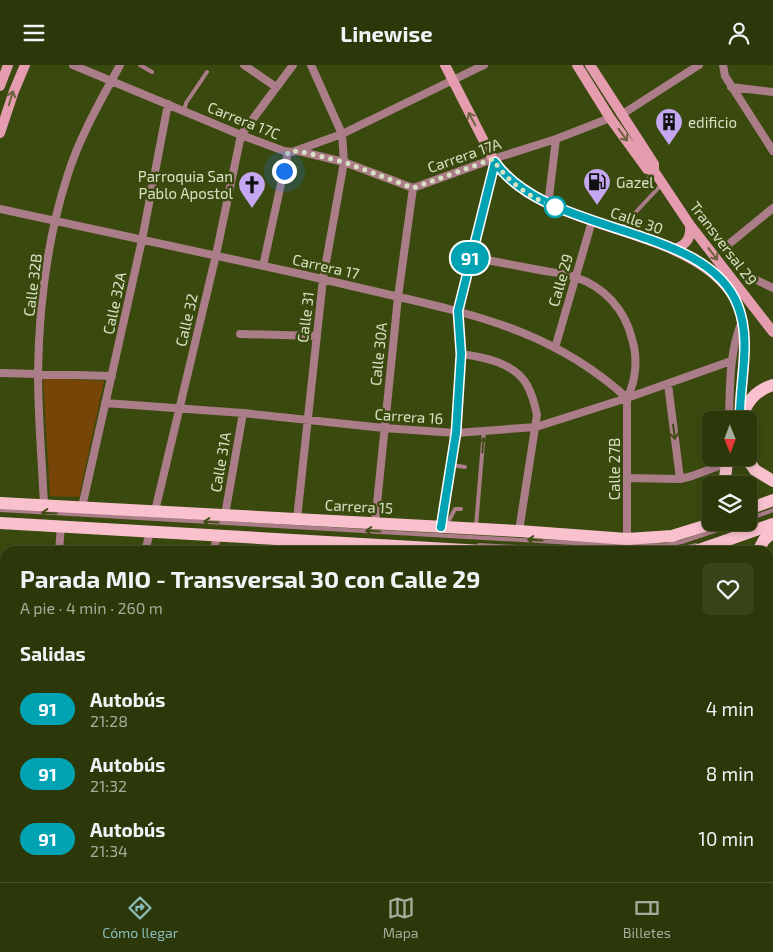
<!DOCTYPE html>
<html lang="es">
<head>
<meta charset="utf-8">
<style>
  body { margin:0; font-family:"Exo 2",sans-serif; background:#384318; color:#f1f3f6; height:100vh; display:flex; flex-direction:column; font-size:19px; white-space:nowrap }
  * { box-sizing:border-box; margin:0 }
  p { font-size:16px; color:#a6ac9c }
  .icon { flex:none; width:28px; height:28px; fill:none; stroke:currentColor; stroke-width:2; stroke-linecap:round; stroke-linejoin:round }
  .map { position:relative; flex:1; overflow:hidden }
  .drawer { position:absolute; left:0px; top:481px; width:774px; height:336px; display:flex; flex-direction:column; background:#2c380a; border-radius:15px 15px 0 0; box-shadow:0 2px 8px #0003,0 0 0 1px #48522b }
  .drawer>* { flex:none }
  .badge { padding:0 10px; border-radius:16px; font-size:18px; line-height:32px }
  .needle { width:32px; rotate:179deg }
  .tools { position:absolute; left:702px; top:346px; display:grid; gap:10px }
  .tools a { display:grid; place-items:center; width:55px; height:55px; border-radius:8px; background:#2c380a; box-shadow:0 2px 8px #0003,0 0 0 1px #48522b; font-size:25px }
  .you { position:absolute; width:25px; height:25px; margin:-12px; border:4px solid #fff; border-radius:50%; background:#1a73e8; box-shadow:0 0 0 8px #1a73e833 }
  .map>.badge { position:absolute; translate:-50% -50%; box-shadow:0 0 0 2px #fff }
  h2 { padding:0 20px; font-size:19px; line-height:45px }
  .round { display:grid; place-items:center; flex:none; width:52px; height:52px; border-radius:8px; background:#384318 }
  .overview { display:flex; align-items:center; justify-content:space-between; height:85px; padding:0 20px }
  h1 { font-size:24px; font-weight:700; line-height:38px }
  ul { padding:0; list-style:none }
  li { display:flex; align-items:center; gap:15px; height:65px; padding:0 20px }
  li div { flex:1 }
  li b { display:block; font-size:19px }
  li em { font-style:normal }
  li .badge { min-width:55px; font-weight:700; text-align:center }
  header { display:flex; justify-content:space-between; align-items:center; height:65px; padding:0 20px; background:#2c380a; font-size:22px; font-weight:700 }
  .menu { display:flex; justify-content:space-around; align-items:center; height:70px; border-top:1px solid #48522b; background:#2c380a; font-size:14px; color:#a6ac9c }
  .menu a { display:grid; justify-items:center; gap:2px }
  .menu .current { color:#8bbbb9 }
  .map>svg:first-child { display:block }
</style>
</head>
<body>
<header><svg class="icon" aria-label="menu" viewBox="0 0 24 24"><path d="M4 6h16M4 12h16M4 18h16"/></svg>Linewise<svg class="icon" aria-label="person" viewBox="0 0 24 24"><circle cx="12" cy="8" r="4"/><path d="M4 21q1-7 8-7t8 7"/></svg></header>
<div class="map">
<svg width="773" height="817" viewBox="0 0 773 817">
  <rect width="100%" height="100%" fill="#3a4a0e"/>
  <path fill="#774507" d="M43,313L104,316L79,432L50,431Z"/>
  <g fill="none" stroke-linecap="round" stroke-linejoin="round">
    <path stroke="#ab7d88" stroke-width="4" d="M140,0L152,7
      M184,46L186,38L207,7
      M644,120L654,106
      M621,163L662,119
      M451,400L465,402
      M0,445L625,481L666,480L682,477L738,458
      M749,454L773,445
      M447,459L455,444H461
      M476,461L484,366
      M479,480L592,486
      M671,486L696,480"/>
    <path stroke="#ab7d88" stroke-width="8" d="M73,0L241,70L284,86L292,87L342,69L484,0
      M244,0L276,22
      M723,0L725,11L773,86
      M731,22L773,27
      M621,50L699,0
      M298,86L344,97L413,123L493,94L556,74L610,53
      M548,140L556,74
      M0,144C98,166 197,186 296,208C330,216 364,224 399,232C486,252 559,271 627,333
      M729,179L773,143
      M471,192C492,196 513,200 534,204C548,207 563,208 575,212C605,222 625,245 632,274C638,293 636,316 627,333V474
      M263,201L288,87
      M748,211L773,223
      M240,269L317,271
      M555,283L592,156
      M461,289C484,292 515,298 527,320C532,329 535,340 537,350L519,466
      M0,308L112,311
      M668,319L680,414
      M105,338L243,348L384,363L456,368L536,362L627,333L731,296
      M729,355C730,322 729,287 742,256
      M628,413L680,414L692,411L727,398V394
      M44,440C42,396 38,352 38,307C39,241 47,173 68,109C80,71 101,35 120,0
      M82,442L142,175L168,39
      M155,446L216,190L241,70L293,0
      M225,450L243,348
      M297,454L323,214L344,97L342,69L311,0
      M375,458L398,232L413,123
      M441,462L456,368L461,289L458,246L495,97
      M59,486L61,461
      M145,486L150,467
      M214,486L217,470
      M0,595H5
      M769,620L773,572
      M769,630L773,631
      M769,725H773
      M0,745H5
      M0,790H5
      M57,812V817
      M129,812L130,817
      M707,812L751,817
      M258,817V812
      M335,817L336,812
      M405,817V812
      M481,817V812
      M554,817V812
      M617,817L618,812
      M681,817V812"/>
    <path stroke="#e49cae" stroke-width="10" d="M445,0L493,94C533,160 653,159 712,208C723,217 733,228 738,241C752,276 739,318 740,354
      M577,0L610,53L647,104L654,106L690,160L773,267
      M590,0L654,99V106
      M0,21L8,0
      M0,68L14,26L25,0
      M674,184C687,180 691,173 690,160"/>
    <path stroke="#f9c1ce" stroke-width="12" d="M741,355C746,337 755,326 773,320
      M746,392L755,405L773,416
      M724,420L727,398
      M0,438L519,466L627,474L672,471L714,458
      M749,444L773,435
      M0,458L483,486
      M696,486L773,459
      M758,486L764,475L773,467
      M769,532L773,535
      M769,545L773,546"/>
  </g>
  <defs><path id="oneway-shaft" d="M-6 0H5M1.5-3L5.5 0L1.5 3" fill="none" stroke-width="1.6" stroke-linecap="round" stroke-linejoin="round" transform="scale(1.25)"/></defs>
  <g stroke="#6d633e">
    <use href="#oneway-shaft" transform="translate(11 33) rotate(-73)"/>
    <use href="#oneway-shaft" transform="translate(472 54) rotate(-118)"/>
    <use href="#oneway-shaft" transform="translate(623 70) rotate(54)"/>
    <use href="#oneway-shaft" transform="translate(713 189) rotate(52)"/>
  </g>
  <g stroke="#404d14">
    <use href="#oneway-shaft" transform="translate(674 367) rotate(83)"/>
    <use href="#oneway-shaft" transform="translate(483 380) rotate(-85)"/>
    <use href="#oneway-shaft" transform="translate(49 448) rotate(-177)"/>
    <use href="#oneway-shaft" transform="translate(211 457) rotate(-177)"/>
    <use href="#oneway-shaft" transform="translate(373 466) rotate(-177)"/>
    <use href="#oneway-shaft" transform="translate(535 475) rotate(-177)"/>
  </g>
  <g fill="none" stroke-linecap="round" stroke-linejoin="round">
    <defs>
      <path id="line" d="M441,462L456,368L461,289L458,246L495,97C548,172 707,158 738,241C752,277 739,318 740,355"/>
    </defs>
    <use href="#line" stroke="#fff" stroke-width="11"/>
    <use href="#line" stroke="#00a3b4" stroke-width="8"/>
    <path stroke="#d7e1c3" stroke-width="5" stroke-dasharray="0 9" d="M284,106L288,87L298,86L344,97L413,123L493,94C506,116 532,134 555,142"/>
  </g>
  <defs>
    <symbol id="building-pin" viewBox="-11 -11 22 30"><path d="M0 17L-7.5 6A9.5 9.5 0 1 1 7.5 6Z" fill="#c5a6f0" stroke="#3a4a0e"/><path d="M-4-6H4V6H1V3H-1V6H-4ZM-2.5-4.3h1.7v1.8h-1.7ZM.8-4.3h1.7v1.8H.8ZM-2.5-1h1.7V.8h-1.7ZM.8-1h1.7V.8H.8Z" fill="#111"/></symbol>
    <symbol id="fuel-pin" viewBox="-11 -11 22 30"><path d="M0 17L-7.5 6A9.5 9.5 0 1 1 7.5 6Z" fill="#c5a6f0" stroke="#3a4a0e"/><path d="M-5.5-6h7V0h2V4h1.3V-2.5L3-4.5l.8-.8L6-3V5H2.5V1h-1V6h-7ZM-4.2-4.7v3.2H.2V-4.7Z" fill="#111"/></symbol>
    <symbol id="church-pin" viewBox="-11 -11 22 30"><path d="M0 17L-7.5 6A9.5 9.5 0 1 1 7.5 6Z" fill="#c5a6f0" stroke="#3a4a0e"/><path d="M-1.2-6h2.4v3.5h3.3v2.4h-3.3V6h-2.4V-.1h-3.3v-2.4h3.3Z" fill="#111"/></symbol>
  </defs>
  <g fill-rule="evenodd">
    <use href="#building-pin" x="653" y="41" width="32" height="43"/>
    <use href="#fuel-pin" x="581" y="101" width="32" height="43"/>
    <use href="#church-pin" x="236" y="104" width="32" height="43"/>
  </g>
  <circle fill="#fff" stroke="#00a3b4" stroke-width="2.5" cx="555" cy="142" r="10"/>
  <g text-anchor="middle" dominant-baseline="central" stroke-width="5" stroke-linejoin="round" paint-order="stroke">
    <g font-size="15" fill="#d7e1c3" stroke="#3a4a0e">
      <text transform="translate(244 55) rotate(22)">Carrera 17C</text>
      <text transform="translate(464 90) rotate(-19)">Carrera 17A</text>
      <text transform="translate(637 155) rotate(19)">Calle 30</text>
      <text transform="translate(724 178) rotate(53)">Transversal 29</text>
      <text transform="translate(326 201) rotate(13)">Carrera 17</text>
      <text transform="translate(560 215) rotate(-74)">Calle 29</text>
      <text transform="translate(32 220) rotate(-83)">Calle 32B</text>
      <text transform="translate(114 238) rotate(-78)">Calle 32A</text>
      <text transform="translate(305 252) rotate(-83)">Calle 31</text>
      <text transform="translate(186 255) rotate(-77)">Calle 32</text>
      <text transform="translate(378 289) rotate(-84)">Calle 30A</text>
      <text transform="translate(409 351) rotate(4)">Carrera 16</text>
      <text transform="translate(220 397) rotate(-80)">Calle 31A</text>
      <text transform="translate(614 404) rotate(-90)">Calle 27B</text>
      <text transform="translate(359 441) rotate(3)">Carrera 15</text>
    </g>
    <g font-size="15" fill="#d7e1c3" stroke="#3a4a0e" text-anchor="start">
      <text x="688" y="57">edificio</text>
      <text x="233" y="111" text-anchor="end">Parroquia San<tspan x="233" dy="17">Pablo Apostol</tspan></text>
      <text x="616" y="117">Gazel</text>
    </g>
  </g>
</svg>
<div class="tools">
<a><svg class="needle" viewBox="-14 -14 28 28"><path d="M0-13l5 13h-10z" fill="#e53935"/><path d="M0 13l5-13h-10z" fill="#a6ac9c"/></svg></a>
<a><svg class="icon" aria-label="layers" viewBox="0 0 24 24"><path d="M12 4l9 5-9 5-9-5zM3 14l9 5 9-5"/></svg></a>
</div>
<div class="you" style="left:284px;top:106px"></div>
<b class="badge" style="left:470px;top:193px;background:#00a3b4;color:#fff">91</b>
<section class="drawer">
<div class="overview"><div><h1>Parada MIO - Transversal 30 con Calle 29</h1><p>A pie · 4 min · 260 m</p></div><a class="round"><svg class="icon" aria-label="heart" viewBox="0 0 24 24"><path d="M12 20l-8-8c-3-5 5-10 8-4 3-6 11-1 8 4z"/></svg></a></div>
<h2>Salidas</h2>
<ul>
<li><span class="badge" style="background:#00a3b4;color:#fff">91</span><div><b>Autobús</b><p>21:28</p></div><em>4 min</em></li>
<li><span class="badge" style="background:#00a3b4;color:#fff">91</span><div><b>Autobús</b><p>21:32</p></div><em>8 min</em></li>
<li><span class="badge" style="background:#00a3b4;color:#fff">91</span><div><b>Autobús</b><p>21:34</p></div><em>10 min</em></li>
</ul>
</section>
</div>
<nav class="menu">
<a class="current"><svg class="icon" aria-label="directions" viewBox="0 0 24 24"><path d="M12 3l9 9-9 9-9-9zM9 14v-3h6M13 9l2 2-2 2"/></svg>Cómo llegar</a>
<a><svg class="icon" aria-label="map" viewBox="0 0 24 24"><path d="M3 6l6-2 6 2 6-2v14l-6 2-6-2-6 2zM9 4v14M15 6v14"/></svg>Mapa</a>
<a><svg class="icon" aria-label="tickets" viewBox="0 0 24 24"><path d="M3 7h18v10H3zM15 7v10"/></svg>Billetes</a>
</nav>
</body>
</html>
